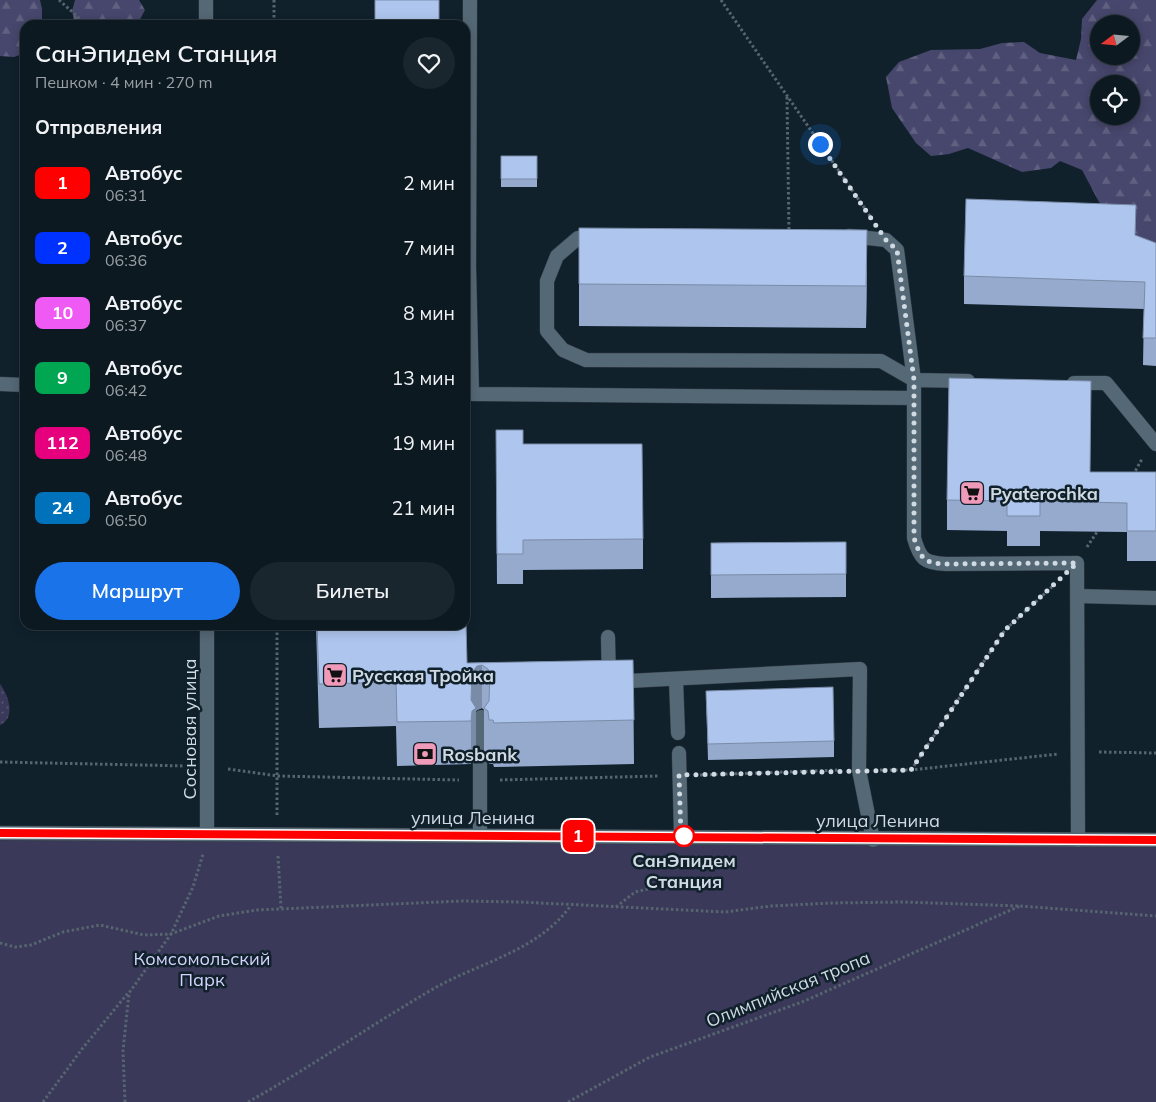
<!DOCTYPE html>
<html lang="ru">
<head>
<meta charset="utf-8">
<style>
  body { margin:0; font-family:Mulish,sans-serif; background:#1a262e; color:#f1f3f6; height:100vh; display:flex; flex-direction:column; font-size:19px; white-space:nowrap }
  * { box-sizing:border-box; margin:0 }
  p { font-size:16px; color:#9aa0a5 }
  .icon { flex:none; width:28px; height:28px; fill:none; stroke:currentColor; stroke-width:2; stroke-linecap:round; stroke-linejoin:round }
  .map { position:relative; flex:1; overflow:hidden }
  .drawer { position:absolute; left:20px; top:20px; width:450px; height:610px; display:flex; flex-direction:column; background:#0c1921; border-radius:15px; box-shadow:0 2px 12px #0003,0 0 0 1px #2c383f }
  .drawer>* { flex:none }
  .badge { padding:0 10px; border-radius:8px; font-size:18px; line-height:32px }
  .needle { width:32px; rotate:254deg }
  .fabs { position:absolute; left:1090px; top:15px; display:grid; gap:10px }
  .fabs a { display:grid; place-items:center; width:50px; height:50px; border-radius:50%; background:#0c1921; box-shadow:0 2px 12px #0003,0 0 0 1px #2c383f; font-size:25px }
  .you { position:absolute; width:25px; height:25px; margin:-12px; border:4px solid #fff; border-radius:50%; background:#1a73e8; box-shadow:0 0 0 8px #1a73e833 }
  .map>.badge { position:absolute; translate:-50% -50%; box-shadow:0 0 0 2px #fff }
  h2 { padding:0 15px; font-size:19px; line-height:45px }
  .round { display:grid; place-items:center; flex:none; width:52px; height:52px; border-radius:26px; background:#1a262e }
  .headline { display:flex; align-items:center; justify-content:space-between; height:85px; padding:0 15px }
  h1 { font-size:24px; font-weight:600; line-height:38px }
  .cta { display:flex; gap:10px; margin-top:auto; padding:10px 15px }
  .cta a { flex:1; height:58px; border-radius:30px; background:#1a73e8; color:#fff; font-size:20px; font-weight:600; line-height:58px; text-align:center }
  .cta a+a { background:#1a262e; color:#f1f3f6 }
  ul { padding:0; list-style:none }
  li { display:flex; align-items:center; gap:15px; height:65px; padding:0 15px }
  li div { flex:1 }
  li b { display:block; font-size:19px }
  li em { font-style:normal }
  li .badge { min-width:55px; font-weight:700; text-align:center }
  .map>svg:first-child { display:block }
</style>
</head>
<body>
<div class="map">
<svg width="1156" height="1102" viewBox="0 0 1156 1102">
  <defs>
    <pattern id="grass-dots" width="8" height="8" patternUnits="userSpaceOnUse" patternTransform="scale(1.25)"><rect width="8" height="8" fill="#3a3959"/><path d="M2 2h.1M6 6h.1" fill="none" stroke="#555571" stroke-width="1.8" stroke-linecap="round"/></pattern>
    <pattern id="forest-firs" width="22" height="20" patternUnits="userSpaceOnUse" patternTransform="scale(1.25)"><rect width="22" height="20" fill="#47466c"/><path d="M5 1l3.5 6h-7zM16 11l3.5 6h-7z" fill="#606081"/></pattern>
  </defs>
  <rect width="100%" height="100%" fill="#10212c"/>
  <path fill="url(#grass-dots)" d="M0,684C9,696 16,718 0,725Z"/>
  <path fill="url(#forest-firs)" fill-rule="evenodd" d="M0,0H40L42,9V25H25V53L14,57L0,56Z
    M75,0H139L145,10L137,25H75L72,11Z
    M1097,0H1156V264L1143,241L1099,202L1082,170L1060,161L1051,168L1022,172L968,148L949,154L931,156L916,143L892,108L886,77L899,62L931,50L980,49L1002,43L1024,42L1040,53L1076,60L1081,39L1082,19ZM1099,24H1131V56H1099ZM1099,84H1131V116H1099Z"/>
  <path fill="#3a3959" d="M0,833L1156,840V1102H0Z"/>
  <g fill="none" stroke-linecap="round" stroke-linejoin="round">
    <defs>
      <path id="service" d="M849,236L886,240L897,250L914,380V538C920,559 924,563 946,564L1077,563L1078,840
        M597,237L578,238L557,256L547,281V331L563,350L586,360L881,361L914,380L968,381
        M469,267L470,0
        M465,269L469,267L472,394L913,398
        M1074,383H1106L1156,444
        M1077,596L1156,598
        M608,637L609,682L860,669L859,770L873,840
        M676,680L678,733
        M480,744L481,717
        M679,753L681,836
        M480,836V759"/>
      <path id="minor" d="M0,384L25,385"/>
      <path id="tertiary" d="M206,25V0
        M207,625V834"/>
      <path id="secondary" d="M0,833L1156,840"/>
    </defs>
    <use href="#service" stroke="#323c45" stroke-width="15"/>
    <use href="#minor" stroke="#323c45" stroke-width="15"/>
    <use href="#tertiary" stroke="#323c45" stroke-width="15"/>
    <use href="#secondary" stroke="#323c45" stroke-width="15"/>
    <path stroke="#56656f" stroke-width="3" stroke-dasharray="2.5 2.5" stroke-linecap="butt" d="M59,0L87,25
      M274,0V25
      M721,0L870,216
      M787,97L789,233
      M1133,475L1142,459
      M1087,547L1099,529
      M1099,752L1156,753
      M0,762L187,766
      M228,769L278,776L459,780
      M880,770H911L1058,754
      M911,770L1005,630L1054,585
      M700,775L839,770
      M500,780L659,776
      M277,815V625
      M278,856L281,908
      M616,907L635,892L652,888
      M0,943L15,947L31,945L63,932L100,925L144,935L171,934L219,916L257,910L462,901L520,902L725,912L771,906L831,903L903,902L1020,906L1156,916
      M43,1102L82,1049L128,993
      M125,1102L123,1051L129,993L171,934L193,887L203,854
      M248,1102C311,1067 371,1025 433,989C480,962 539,951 571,905
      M568,1102L650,1057L802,1002L1020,906"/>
    <use href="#service" stroke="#556875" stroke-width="14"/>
    <use href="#minor" stroke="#556875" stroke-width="14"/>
    <use href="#tertiary" stroke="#556875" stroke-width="14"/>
    <use href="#secondary" stroke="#556875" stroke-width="14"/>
  </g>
  <path fill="#96aacd" d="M501,156H537V187H501Z
    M579,228L867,271L866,328L579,326Z
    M1135,236L1156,243V366L1143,365L1144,309L964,304V276Z
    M496,430L523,444L643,539V569L523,570V584H497Z
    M1090,472H1156V561H1127V532L1040,531V546H1007V531L947,530V500Z
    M846,542V597L711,598V543Z
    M316,625H465L467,663L633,660L634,764L494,767L493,764H489L488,755L484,752V710L482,708L477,710L476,711V752L472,755L471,764L397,766L396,726L319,728Z
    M706,691L834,741V757L708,760Z"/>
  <path fill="#7a8ba7" d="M867,230V271L866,328V286Z
    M482,665V708L477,710L476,711V752L472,755L471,764V700L472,672L477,666Z"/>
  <path fill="#aec6ee" stroke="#7a8ba7" d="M375,0H439V25H375Z
    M501,156H537V179H501Z
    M966,199L1136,205L1135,235L1156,243V338H1143L1145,282L964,276Z
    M579,228L867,230L866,286L579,284Z
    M949,378L1091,381L1090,472H1156V531H1127V503L1040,501V516H1007V501L947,500Z
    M496,430H523V444H642L643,539L523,540V554H497Z
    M846,542V574L711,575V543Z
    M465,623H466L467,663L633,660L634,720L494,723L493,720H489L488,711L484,708L489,701L490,673L488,669L482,665L477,666L472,672L471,700L476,708L472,711L471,721L397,722L396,682L319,684L317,625H465Z
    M833,687L834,741L708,744L706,691Z"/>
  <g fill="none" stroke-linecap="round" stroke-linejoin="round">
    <defs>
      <path id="line" d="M0,833L1156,840"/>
    </defs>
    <use href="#line" stroke="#fff" stroke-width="11"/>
    <use href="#line" stroke="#f00" stroke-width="8"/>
    <path stroke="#cfdae2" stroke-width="5" stroke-dasharray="0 9" d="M684,836H681L679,775L911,770L1005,630L1077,563L946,564C924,563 921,559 914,538V380L897,250L886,240L820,144"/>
  </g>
  <defs>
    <symbol id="supermarket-square" viewBox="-11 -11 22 22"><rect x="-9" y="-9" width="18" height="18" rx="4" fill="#ef9ab8" stroke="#10212c"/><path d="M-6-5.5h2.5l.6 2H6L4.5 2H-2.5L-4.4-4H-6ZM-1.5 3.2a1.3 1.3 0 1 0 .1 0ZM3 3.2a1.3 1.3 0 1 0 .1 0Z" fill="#111"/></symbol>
    <symbol id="bank-square" viewBox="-11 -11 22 22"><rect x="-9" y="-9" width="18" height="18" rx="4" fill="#ef9ab8" stroke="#10212c"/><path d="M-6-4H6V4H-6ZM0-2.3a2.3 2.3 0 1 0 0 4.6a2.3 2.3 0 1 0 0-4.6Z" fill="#111"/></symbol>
  </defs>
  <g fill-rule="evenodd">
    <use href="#supermarket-square" x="958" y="479" width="28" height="28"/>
    <use href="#supermarket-square" x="321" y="661" width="28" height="28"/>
    <use href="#bank-square" x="411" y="740" width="28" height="28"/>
  </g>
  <circle fill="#fff" stroke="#f00" stroke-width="2.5" cx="684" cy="836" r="10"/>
  <g text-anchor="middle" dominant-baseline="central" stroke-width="5" stroke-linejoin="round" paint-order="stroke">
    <g font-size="18" font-weight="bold" fill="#cfdae2" stroke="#10212c" text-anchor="start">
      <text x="990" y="493">Pyaterochka</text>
      <text x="352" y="675">Русская Тройка</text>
      <text x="442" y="754">Rosbank</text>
    </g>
    <g font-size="18" fill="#cfdae2" stroke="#10212c">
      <text transform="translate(189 729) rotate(-90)">Сосновая улица</text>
      <text x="473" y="817">улица Ленина</text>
      <text x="878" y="820">улица Ленина</text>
      <text transform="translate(788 989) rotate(-22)">Олимпийская тропа</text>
    </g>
    <g font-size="18" font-weight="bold" fill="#cfdae2" stroke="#10212c">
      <text x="684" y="860">СанЭпидем<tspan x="684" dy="21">Станция</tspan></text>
    </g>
    <g font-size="18" fill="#d2d2fb" stroke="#10212c">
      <text x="202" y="958">Комсомольский<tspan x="202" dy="21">Парк</tspan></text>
    </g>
  </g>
</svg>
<div class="fabs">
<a><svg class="needle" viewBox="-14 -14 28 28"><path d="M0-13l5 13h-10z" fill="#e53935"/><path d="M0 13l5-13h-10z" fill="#9aa0a5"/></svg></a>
<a><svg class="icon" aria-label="locate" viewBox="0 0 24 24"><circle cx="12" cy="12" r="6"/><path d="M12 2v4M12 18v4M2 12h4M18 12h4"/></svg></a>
</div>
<div class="you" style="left:820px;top:144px"></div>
<b class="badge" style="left:578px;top:836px;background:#f00;color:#fff">1</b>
<section class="drawer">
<div class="headline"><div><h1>СанЭпидем Станция</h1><p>Пешком · 4 мин · 270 m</p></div><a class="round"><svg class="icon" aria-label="heart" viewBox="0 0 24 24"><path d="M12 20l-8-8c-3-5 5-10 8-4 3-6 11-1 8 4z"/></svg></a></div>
<h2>Отправления</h2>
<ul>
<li><span class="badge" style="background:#f00;color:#fff">1</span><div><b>Автобус</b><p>06:31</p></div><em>2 мин</em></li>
<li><span class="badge" style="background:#0032ff;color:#fff">2</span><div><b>Автобус</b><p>06:36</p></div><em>7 мин</em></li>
<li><span class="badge" style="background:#f05af4;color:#fff">10</span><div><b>Автобус</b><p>06:37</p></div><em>8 мин</em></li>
<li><span class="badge" style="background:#00a651;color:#fff">9</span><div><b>Автобус</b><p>06:42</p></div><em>13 мин</em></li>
<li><span class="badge" style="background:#e6007e;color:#fff">112</span><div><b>Автобус</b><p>06:48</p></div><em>19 мин</em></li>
<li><span class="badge" style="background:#0072bc;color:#fff">24</span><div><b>Автобус</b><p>06:50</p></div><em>21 мин</em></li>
</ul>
<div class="cta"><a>Маршрут</a><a>Билеты</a></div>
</section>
</div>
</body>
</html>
